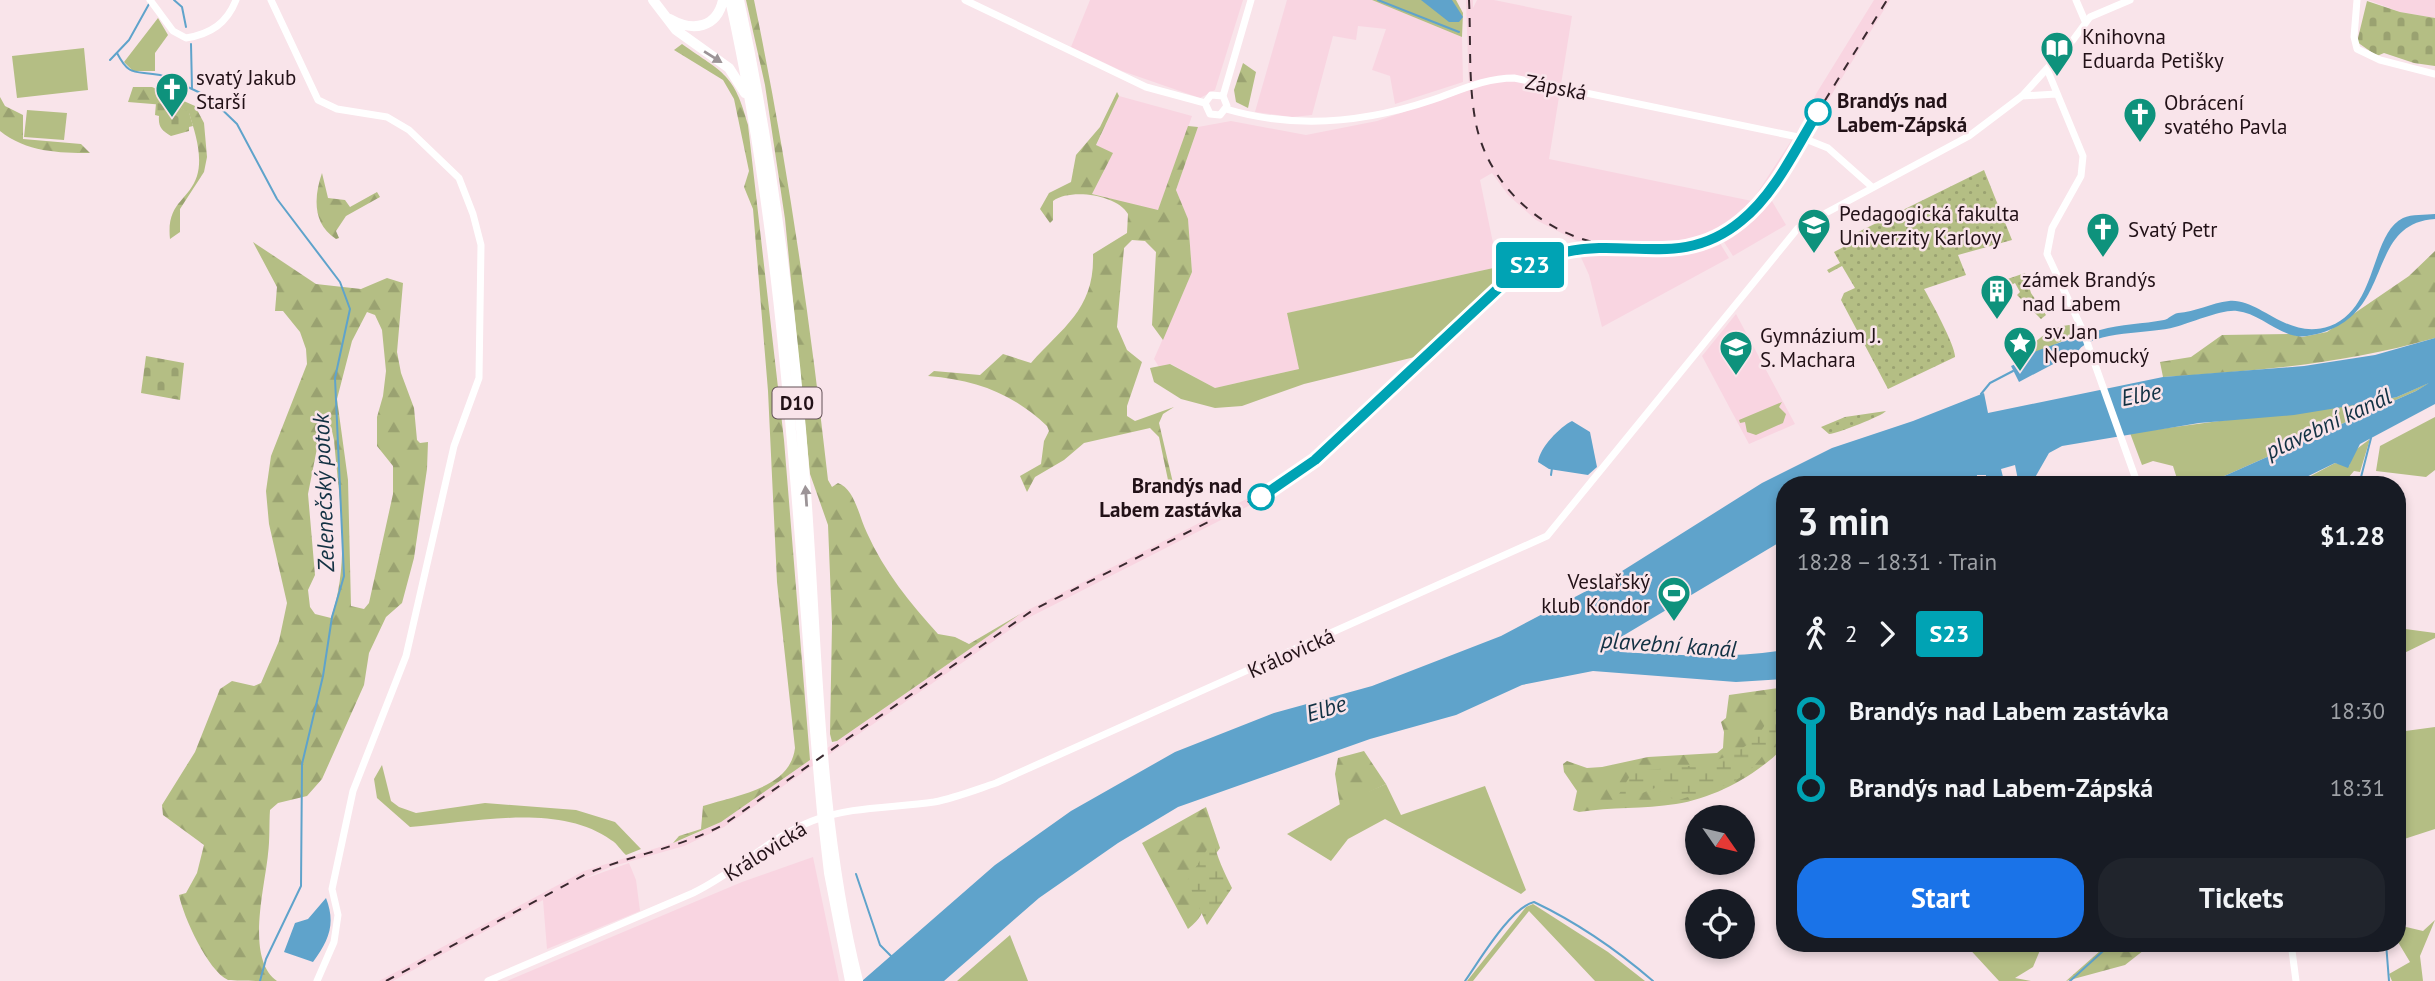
<!DOCTYPE html>
<html lang="en">
<head>
<meta charset="utf-8">
<style>
  body { margin:0; font-family:"PT Sans",sans-serif; background:#20242c; color:#f1f3f6; height:100vh; display:flex; flex-direction:column; font-size:26px; white-space:nowrap }
  * { box-sizing:border-box; margin:0 }
  p { font-size:23px; color:#9ea1a6 }
  .icon { flex:none; width:38px; height:38px; fill:none; stroke:currentColor; stroke-width:2; stroke-linecap:round; stroke-linejoin:round }
  .map { position:relative; flex:1; overflow:hidden }
  .sheet { position:absolute; left:1776px; top:476px; width:630px; height:476px; display:flex; flex-direction:column; background:#171b24; border-radius:28px; box-shadow:0 4px 10px #0003 }
  .sheet>* { flex:none }
  .badge { padding:0 14px; border-radius:5px; font-size:24px; line-height:46px }
  .needle { width:46px; rotate:124deg }
  .buttons { position:absolute; left:1685px; top:805px; display:grid; gap:14px }
  .buttons a { display:grid; place-items:center; width:70px; height:70px; border-radius:50%; background:#171b24; box-shadow:0 4px 10px #0003; font-size:35px }
  .map>.badge { position:absolute; translate:-50% -50%; box-shadow:0 0 0 4px #fff }
  .legs { display:flex; align-items:center; gap:10px; height:77px; padding:0 21px; font-size:23px }
  .legs p { margin-inline-start:auto }
  .head { display:flex; align-items:center; justify-content:space-between; height:119px; padding:0 21px }
  h1 { font-size:38px; font-weight:700; line-height:52px }
  .cta { display:flex; gap:14px; margin-top:auto; padding:14px 21px }
  .cta a { flex:1; height:80px; border-radius:28px; background:#1a73e8; color:#fff; font-size:28px; font-weight:700; line-height:80px; text-align:center }
  .cta a+a { background:#20242c; color:#f1f3f6 }
  ul { padding:0 21px; list-style:none }
  li { display:flex; align-items:center; gap:24px; height:77px; font-size:26px }
  li i { display:grid; place-items:center; width:10px; height:100%; margin:0 9px; background:currentColor }
  li i::after { content:''; width:18px; height:18px; margin:-9px; border:5px solid; border-radius:50%; background:#171b24 }
  li p { margin-inline-start:auto }
  li:first-child i { background:linear-gradient(#0000 50%,currentColor 0) }
  li:last-child i { background:linear-gradient(currentColor 50%,#0000 0) }
  .map>svg:first-child { display:block }
</style>
</head>
<body>
<div class="map">
<svg width="2435" height="981" viewBox="0 0 2435 981">
  <defs>
    <pattern id="forest-firs" width="22" height="20" patternUnits="userSpaceOnUse" patternTransform="scale(1.75)"><rect width="22" height="20" fill="#b4be84"/><path d="M5 1l3.5 6h-7zM16 11l3.5 6h-7z" fill="#9aa271"/></pattern>
    <pattern id="wetland-marsh" width="20" height="14" patternUnits="userSpaceOnUse" patternTransform="scale(1.75)"><rect width="20" height="14" fill="#b4be84"/><path d="M1 5h8M5 5V1M11 12h8M15 12V8" fill="none" stroke="#9aa271"/></pattern>
    <pattern id="cemetery-stones" width="16" height="16" patternUnits="userSpaceOnUse" patternTransform="scale(1.75)"><rect width="16" height="16" fill="#b4be84"/><path d="M2 7V4a2 2 0 0 1 4 0v3zM10 15v-3a2 2 0 0 1 4 0v3z" fill="#9aa271"/></pattern>
    <pattern id="park-dots" width="8" height="8" patternUnits="userSpaceOnUse" patternTransform="scale(1.75)"><rect width="8" height="8" fill="#b4be84"/><path d="M2 2h.1M6 6h.1" fill="none" stroke="#9aa271" stroke-width="1.8" stroke-linecap="round"/></pattern>
  </defs>
  <rect width="100%" height="100%" fill="#f9e4ea"/>
  <path fill="#f9d5e1" d="M1090,0H1243L1215,90L1200,98L1122,71L1071,47Z
    M1287,0H1372L1462,37L1463,82L1395,104L1390,76L1372,70L1386,29L1358,26L1356,40L1333,36L1312,115L1292,117L1255,112Z
    M1466,0H1473V8L1477,0H1494L1572,16L1549,159L1752,201L1804,121L1816,94L1874,0H1890L1769,196L1786,225L1733,256L1722,239L1718,240L1729,258L1602,327L1589,275L1579,253L1555,258L1532,268L1506,286L1328,453L1284,488L1024,620L724,827L684,846L610,867L581,880L629,863L636,880L640,911L547,949L543,900L393,981H379L584,871L682,840L721,822L1020,614L1280,482L1323,448L1513,272L1545,254L1587,246L1536,220L1508,195L1492,173L1480,180L1498,267L1288,313L1299,369L1215,388L1171,364L1159,367L1154,359L1192,272L1188,220L1176,190L1198,127L1231,121L1306,135L1377,121L1469,90Z
    M2368,0H2435V18L2400,12Z
    M1119,96L1192,116L1158,211L1092,194L1112,153L1096,146Z
    M1736,314L1795,424L1749,444L1702,356Z
    M813,857L839,981H507L742,882Z"/>
  <path fill="#b4be84" d="M1372,0H1456L1463,13L1462,37Z
    M158,18L168,35L155,53V71H133L124,62Z
    M84,48L88,90L17,98L12,56Z
    M27,110L67,113L64,140L24,137Z
    M1498,267L1501,283L1423,355L1304,384L1242,406L1215,408L1181,399L1154,382L1150,368L1170,364L1215,388L1299,369L1287,313Z
    M2069,325L2073,326L2079,337L2062,341L2022,361L2021,359C2030,344 2051,326 2069,325Z
    M2435,380L2416,391L2204,485H2179L2173,466L2153,461L2142,465L2130,433L2397,397Z
    M1782,402L1779,407L1786,414L1783,423L1756,435L1747,432L1745,422L1740,423L1739,420Z
    M2435,417V470L2426,477L2376,471L2380,446Z
    M2370,439L2360,472L2354,471L2342,485H2311L2307,478L2335,463L2349,466L2354,451Z
    M2398,628L2435,633V638L2398,656Z
    M2435,727V829L2398,841V732Z
    M382,765L391,801L399,807L416,813L485,803L576,810L615,822L641,849L626,855C620,850 618,844 611,840C558,802 471,823 410,827L377,798L374,779Z
    M1386,784L1401,815L1485,786L1526,890L1521,894L1385,819L1348,839L1331,861L1287,834L1344,802Z
    M1533,904L1608,952L1645,981H1595L1529,911L1473,981H1467L1526,907Z
    M2435,920L2420,956L2423,981H2392L2389,974L2410,962L2398,942V921L2402,926L2423,931Z
    M1010,935L1028,981H957Z
    M1964,943H2043L2033,967L2015,978L2031,981H1999Z"/>
  <path fill="url(#forest-firs)" fill-rule="evenodd" d="M746,0H754C787,159 810,319 828,480L832,487L838,483C855,489 859,517 867,533C884,571 910,603 938,634L955,637L969,644L1020,614L837,741L832,742L830,734L832,624L828,525L810,474L785,219L765,85Z
    M682,44C724,74 734,73 748,125L784,440L810,760L721,822L673,843L679,836L701,829L703,806C736,795 790,789 795,748L777,582L768,391L753,209L744,187L749,171L734,99L723,80L674,50Z
    M1243,63L1256,72L1248,108L1236,102L1234,90Z
    M133,87H152L195,106L204,123L207,157L204,172L180,209V232L170,239C166,202 189,201 197,176C203,156 195,132 189,113L177,106L128,102Z
    M1117,92L1119,96L1096,145L1113,153L1092,194L1158,210L1188,126L1198,127L1176,190L1188,219L1192,272L1163,340L1152,325L1156,252L1145,241L1132,240L1124,248L1117,327L1127,350L1142,362L1127,406V416L1135,421L1174,407L1163,414L1159,423L1173,483L1170,484L1168,480L1159,437L1150,428L1084,443L1064,460L1035,477L1027,492L1020,476L1041,464L1044,441L1049,431L1047,426C1012,393 976,380 928,376L934,371L980,375L1003,354L1031,363C1063,327 1095,309 1093,254L1127,233L1128,214C1117,195 1071,188 1053,201V220L1050,223L1040,209L1049,193L1071,182L1076,155L1100,127Z
    M0,97L5,106L23,115V139L81,144L90,153C59,153 26,152 0,131Z
    M322,173L328,198L345,200L350,207L377,192L380,197L346,216L336,231L339,238L336,239C312,224 314,196 322,173Z
    M253,242L316,284L361,289L387,278L403,283L397,352L401,373L414,408L417,440L420,443L428,442L427,469L414,558L402,603L386,617L369,653L364,685L322,779L307,796L278,803L270,810C269,824 270,840 268,854C265,887 245,959 277,981C264,981 240,981 228,980C208,971 183,916 179,895L186,893L197,873L204,845L163,815L162,805L195,752L220,689L232,681L254,686L261,683L279,641L287,603L269,524L266,491L271,456L307,364L306,349L300,332L283,311H275L277,287ZM367,312L375,315L382,330L386,371L383,396L377,417V446L393,466V494L369,603L364,609L351,606L348,480L337,399L352,341ZM325,425L332,431L334,440C339,500 351,560 331,618L315,614L310,607L308,590L315,575L308,494L320,433Z
    M2435,251V338C2345,364 2256,371 2163,377L2160,362L2191,357L2222,335L2291,334L2302,337L2327,332L2409,276Z
    M1785,687L1784,747C1757,775 1715,798 1676,804C1644,809 1611,807 1579,812L1573,810L1577,791L1564,772L1563,764L1567,761L1587,768L1602,767L1648,757L1717,753L1723,748L1724,732L1721,722L1726,718L1729,695Z
    M1364,751L1386,784L1340,806L1335,774L1338,758Z
    M1206,807L1220,848C1215,855 1207,864 1204,872C1196,897 1216,907 1188,929L1142,843Z
    M2109,943H2153L2125,965L2066,981Z"/>
  <path fill="url(#wetland-marsh)" d="M1785,710C1785,725 1779,732 1771,744C1742,789 1721,785 1676,801L1655,788L1622,801L1616,799L1633,771C1674,767 1722,769 1754,739C1761,733 1767,721 1772,712Z
    M1213,840C1217,857 1224,872 1232,888L1207,925L1187,881Z"/>
  <path fill="url(#cemetery-stones)" d="M2367,1L2400,12L2435,18V66L2414,63L2384,53L2377,56L2357,42Z
    M156,103L177,106L189,112L193,126L189,127V131L171,136C162,131 158,127 159,116L155,115Z
    M146,356L184,363L180,400L141,393Z"/>
  <path fill="url(#park-dots)" d="M1984,170L2012,240L1958,255L1966,275L1924,289C1931,301 1956,347 1955,357L1888,389L1841,300L1844,293L1855,288L1842,266L1829,273L1827,270L1840,263L1834,252L1853,242L1850,236L1842,240Z
    M2025,273L2031,293L2046,315L2041,319L2017,295L2020,292L2015,283L2001,290L1993,284Z
    M1886,411C1882,416 1839,433 1829,434L1821,427L1845,417Z"/>
  <path fill="#5fa3cb" d="M1421,0H1452L1463,17L1459,22H1449Z
    M2435,214V219C2361,224 2399,322 2307,336C2282,340 2261,313 2237,311C2222,309 2191,323 2175,327C2152,334 2093,330 2078,351L2019,382L2011,366L2022,361L2024,356C2049,346 2074,337 2100,330C2121,324 2143,324 2164,320C2169,319 2172,314 2178,313C2195,312 2211,303 2229,301C2260,298 2287,341 2330,326C2378,308 2370,234 2403,218C2412,214 2425,215 2435,214Z
    M2435,338V404L2360,444L2348,468L2335,463L2290,485H2204L2416,391L2429,383L2397,397L2361,404L2294,415L2199,423L2062,446L2049,453L2033,481L2022,483L2018,480L2015,465L2001,469L2005,485H1986V475H1977L1976,485H1966L1953,478L1924,485H1785V539L1621,637L1615,645L1620,652C1675,655 1730,659 1785,650V679L1736,682L1593,671L1522,685L1456,715L1370,739L1178,807L1118,843L1039,898L944,981H862L995,865L1071,811L1175,752L1274,713L1372,686L1501,636L1611,578L1762,483L1832,448L1913,421L1984,393L1988,413L2163,377L2304,366L2375,355Z
    M1572,421L1590,432L1597,467L1588,475L1549,469L1538,462C1540,447 1560,427 1572,421Z
    M326,898C336,924 329,940 313,962L284,952L295,923L308,919Z"/>
  <g fill="none" stroke-linecap="round" stroke-linejoin="round">
    <path stroke="#5fa3cb" stroke-width="2" d="M174,0L182,7L186,27
      M1378,0L1459,32
      M191,44L192,89L209,97L237,124L277,199L340,282L350,309L335,378L344,576L332,617L323,676L302,764L301,886L266,959L260,981
      M117,53C130,78 135,70 160,75C171,78 182,85 192,89
      M110,60L129,40L149,4
      M1981,394L1990,383L2013,371
      M1551,475L1552,468
      M2359,485L2371,438
      M856,874L880,945L892,957
      M2386,943L2389,981
      M1465,981C1480,960 1510,908 1534,902C1576,922 1617,950 1653,981
      M2070,981L2112,943"/>
    <path stroke="#fff" stroke-width="7" d="M150,0L173,31L186,38C211,34 227,23 236,0
      M271,0L318,100L337,109L387,117L409,130L459,178L473,214L481,245L479,378L454,446L406,656L353,791L332,889L338,915L334,942L317,981
      M965,0L1146,87L1205,103
      M2076,0L2085,21
      M2357,0L2354,37L2357,49L2380,60L2435,74
      M2047,69L2083,156L2081,176L2052,228L2047,254L2083,331L2138,485
      M1223,96L1251,0
      M2022,96L2056,94
      M1205,103L1210,114L1220,115L1227,106L1223,96
      M1205,103L1211,95L1223,96
      M1226,109C1294,129 1364,123 1432,100C1459,91 1484,78 1514,78L1803,138L1828,148L1872,187
      M2291,943L2296,981
      M488,981L693,893C735,873 769,838 812,821C851,806 894,808 934,802C955,798 975,790 996,783L1547,536L1798,228L1969,136L2022,96L2073,40L2090,17L2130,0"/>
    <path stroke="#fff" stroke-width="10" d="M653,0L676,30L729,68L745,93
      M730,0C789,266 797,541 822,812L829,873L850,981
      M739,0C774,162 794,328 806,492C818,655 818,822 858,981
      M670,19C693,32 717,28 723,0"/>
    <path stroke="#3a292f" stroke-width="2" stroke-dasharray="9 9" stroke-linecap="butt" d="M1469,0C1471,41 1468,84 1476,124C1489,186 1542,233 1602,244
      M386,981L586,874C631,855 679,848 723,825L1033,610L1282,485L1326,451L1504,283C1522,269 1542,257 1565,252C1591,246 1619,250 1645,251C1695,253 1740,233 1769,191L1887,0"/>
  </g>
  <defs><path id="oneway-solid" d="M-6-.8H1V-3.2L6.5 0L1 3.2V.8H-6Z" transform="scale(1.75)"/></defs>
  <g fill="#9c9497">
    <use href="#oneway-solid" transform="translate(713 57) rotate(32)"/>
    <use href="#oneway-solid" transform="translate(806 496) rotate(-94)"/>
  </g>
  <g fill="none" stroke-linecap="round" stroke-linejoin="round">
    <defs>
      <path id="line-1" d="M1261,497L1315,460L1504,283C1523,269 1542,257 1565,252C1629,238 1683,269 1741,221C1775,194 1796,148 1818,112"/>
    </defs>
    <use href="#line-1" stroke="#fff" stroke-width="16"/>
    <use href="#line-1" stroke="#00a3b4" stroke-width="10"/>
  </g>
  <defs>
    <symbol id="library-pin" viewBox="-11 -11 22 30"><path d="M0 17L-7.5 6A9.5 9.5 0 1 1 7.5 6Z" fill="#0e927c" stroke="#f9e4ea"/><path d="M-6-4Q-3-5.5-.7-3.5V5Q-3 3-6 4ZM6-4Q3-5.5 .7-3.5V5Q3 3 6 4Z" fill="#fff"/></symbol>
    <symbol id="church-pin" viewBox="-11 -11 22 30"><path d="M0 17L-7.5 6A9.5 9.5 0 1 1 7.5 6Z" fill="#0e927c" stroke="#f9e4ea"/><path d="M-1.2-6h2.4v3.5h3.3v2.4h-3.3V6h-2.4V-.1h-3.3v-2.4h3.3Z" fill="#fff"/></symbol>
    <symbol id="university-pin" viewBox="-11 -11 22 30"><path d="M0 17L-7.5 6A9.5 9.5 0 1 1 7.5 6Z" fill="#0e927c" stroke="#f9e4ea"/><path d="M0-5L7-2L0 1L-7-2ZM-4 1L0 2.5L4 1V4Q0 6-4 4Z" fill="#fff"/></symbol>
    <symbol id="building-pin" viewBox="-11 -11 22 30"><path d="M0 17L-7.5 6A9.5 9.5 0 1 1 7.5 6Z" fill="#0e927c" stroke="#f9e4ea"/><path d="M-4-6H4V6H1V3H-1V6H-4ZM-2.5-4.3h1.7v1.8h-1.7ZM.8-4.3h1.7v1.8H.8ZM-2.5-1h1.7V.8h-1.7ZM.8-1h1.7V.8H.8Z" fill="#fff"/></symbol>
    <symbol id="sight-pin" viewBox="-11 -11 22 30"><path d="M0 17L-7.5 6A9.5 9.5 0 1 1 7.5 6Z" fill="#0e927c" stroke="#f9e4ea"/><path d="M0-6L1.8-2.2L6-1.7L2.9 1.2L3.7 5.4L0 3.3L-3.7 5.4L-2.9 1.2L-6-1.7L-1.8-2.2Z" fill="#fff"/></symbol>
    <symbol id="school-pin" viewBox="-11 -11 22 30"><path d="M0 17L-7.5 6A9.5 9.5 0 1 1 7.5 6Z" fill="#0e927c" stroke="#f9e4ea"/><path d="M0-5L7-2L0 1L-7-2ZM-4 1L0 2.5L4 1V4Q0 6-4 4Z" fill="#fff"/></symbol>
    <symbol id="stadium-pin" viewBox="-11 -11 22 30"><path d="M0 17L-7.5 6A9.5 9.5 0 1 1 7.5 6Z" fill="#0e927c" stroke="#f9e4ea"/><path d="M0-5a6.5 5 0 1 0 0 10a6.5 5 0 1 0 0-10ZM-3.5-1.8h7v3.6h-7Z" fill="#fff"/></symbol>
  </defs>
  <g fill-rule="evenodd">
    <use href="#library-pin" x="2038" y="29" width="38" height="52"/>
    <use href="#church-pin" x="153" y="70" width="38" height="52"/>
    <use href="#church-pin" x="2121" y="95" width="38" height="52"/>
    <use href="#university-pin" x="1795" y="206" width="38" height="52"/>
    <use href="#church-pin" x="2084" y="210" width="38" height="52"/>
    <use href="#building-pin" x="1978" y="272" width="38" height="52"/>
    <use href="#sight-pin" x="2001" y="324" width="38" height="52"/>
    <use href="#school-pin" x="1717" y="328" width="38" height="52"/>
    <use href="#stadium-pin" x="1655" y="574" width="38" height="52"/>
  </g>
  <g fill="#fff" stroke="#00a3b4" stroke-width="3.5">
    <circle cx="1818" cy="112" r="12"/>
    <circle cx="1261" cy="497" r="12"/>
  </g>
  <g text-anchor="middle" dominant-baseline="central" stroke-width="5" stroke-linejoin="round" paint-order="stroke">
    <rect fill="#f9e4ea" stroke="#625056" stroke-width="2" x="772.5" y="387.5" width="49" height="31" rx="5"/>
    <g font-size="19" font-weight="bold" fill="#221117">
      <text x="797" y="403">D10</text>
    </g>
    <g font-size="21" fill="#221117" stroke="#f9e4ea" text-anchor="start">
      <text x="2082" y="36">Knihovna<tspan x="2082" dy="24">Eduarda Petišky</tspan></text>
      <text x="196" y="77">svatý Jakub<tspan x="196" dy="24">Starší</tspan></text>
      <text x="2164" y="102">Obrácení<tspan x="2164" dy="24">svatého Pavla</tspan></text>
      <text x="1839" y="213">Pedagogická fakulta<tspan x="1839" dy="24">Univerzity Karlovy</tspan></text>
      <text x="2128" y="229">Svatý Petr</text>
      <text x="2022" y="279">zámek Brandýs<tspan x="2022" dy="24">nad Labem</tspan></text>
      <text x="2044" y="331">sv. Jan<tspan x="2044" dy="24">Nepomucký</tspan></text>
      <text x="1760" y="335">Gymnázium J.<tspan x="1760" dy="24">S. Machara</tspan></text>
      <text x="1650" y="581" text-anchor="end">Veslařský<tspan x="1650" dy="24">klub Kondor</tspan></text>
    </g>
    <g font-size="21" fill="#221117" stroke="#f9e4ea">
      <text transform="translate(1556 87) rotate(11)">Zápská</text>
      <text transform="translate(1291 653) rotate(-24)">Královická</text>
      <text transform="translate(765 851) rotate(-32)">Královická</text>
    </g>
    <g font-size="21" font-weight="bold" fill="#221117" stroke="#f9e4ea" text-anchor="start">
      <text x="1837" y="100">Brandýs nad<tspan x="1837" dy="24">Labem-Zápská</tspan></text>
      <text x="1242" y="485" text-anchor="end">Brandýs nad<tspan x="1242" dy="24">Labem zastávka</tspan></text>
    </g>
    <g font-size="23" font-style="italic" fill="#123143" stroke="#f9e4ea">
      <text transform="translate(2141 394) rotate(-11)">Elbe</text>
      <text transform="translate(2328 423) rotate(-25)">plavební kanál</text>
      <text transform="translate(323 493) rotate(-92)">Zelenečský potok</text>
      <text transform="translate(1669 644) rotate(4)">plavební kanál</text>
      <text transform="translate(1326 708) rotate(-17)">Elbe</text>
    </g>
  </g>
</svg>
<div class="buttons">
<a><svg class="needle" viewBox="-14 -14 28 28"><path d="M0-13l5 13h-10z" fill="#e53935"/><path d="M0 13l5-13h-10z" fill="#9ea1a6"/></svg></a>
<a><svg class="icon" aria-label="locate" viewBox="0 0 24 24"><circle cx="12" cy="12" r="6"/><path d="M12 2v4M12 18v4M2 12h4M18 12h4"/></svg></a>
</div>
<b class="badge" style="left:1530px;top:265px;background:#00a3b4;color:#fff">S23</b>
<section class="sheet">
<div class="head"><div><h1>3 min</h1><p>18:28 – 18:31 · Train</p></div><b>$1.28</b></div>
<div class="legs"><svg class="icon" aria-label="walk" viewBox="0 0 24 24"><circle cx="13" cy="4" r="2"/><path d="M13 8l-2 6 4 7M11 14l-3 7M7 12l3-4h3l4 4"/></svg>2<svg class="icon" aria-label="forward" viewBox="0 0 24 24"><path d="M9 5l7 7-7 7"/></svg><b class="badge" style="background:#00a3b4;color:#fff">S23</b></div>
<ul>
<li><i style="color:#00a3b4"></i><b>Brandýs nad Labem zastávka</b><p>18:30</p></li>
<li><i style="color:#00a3b4"></i><b>Brandýs nad Labem-Zápská</b><p>18:31</p></li>
</ul>
<div class="cta"><a>Start</a><a>Tickets</a></div>
</section>
</div>
</body>
</html>
